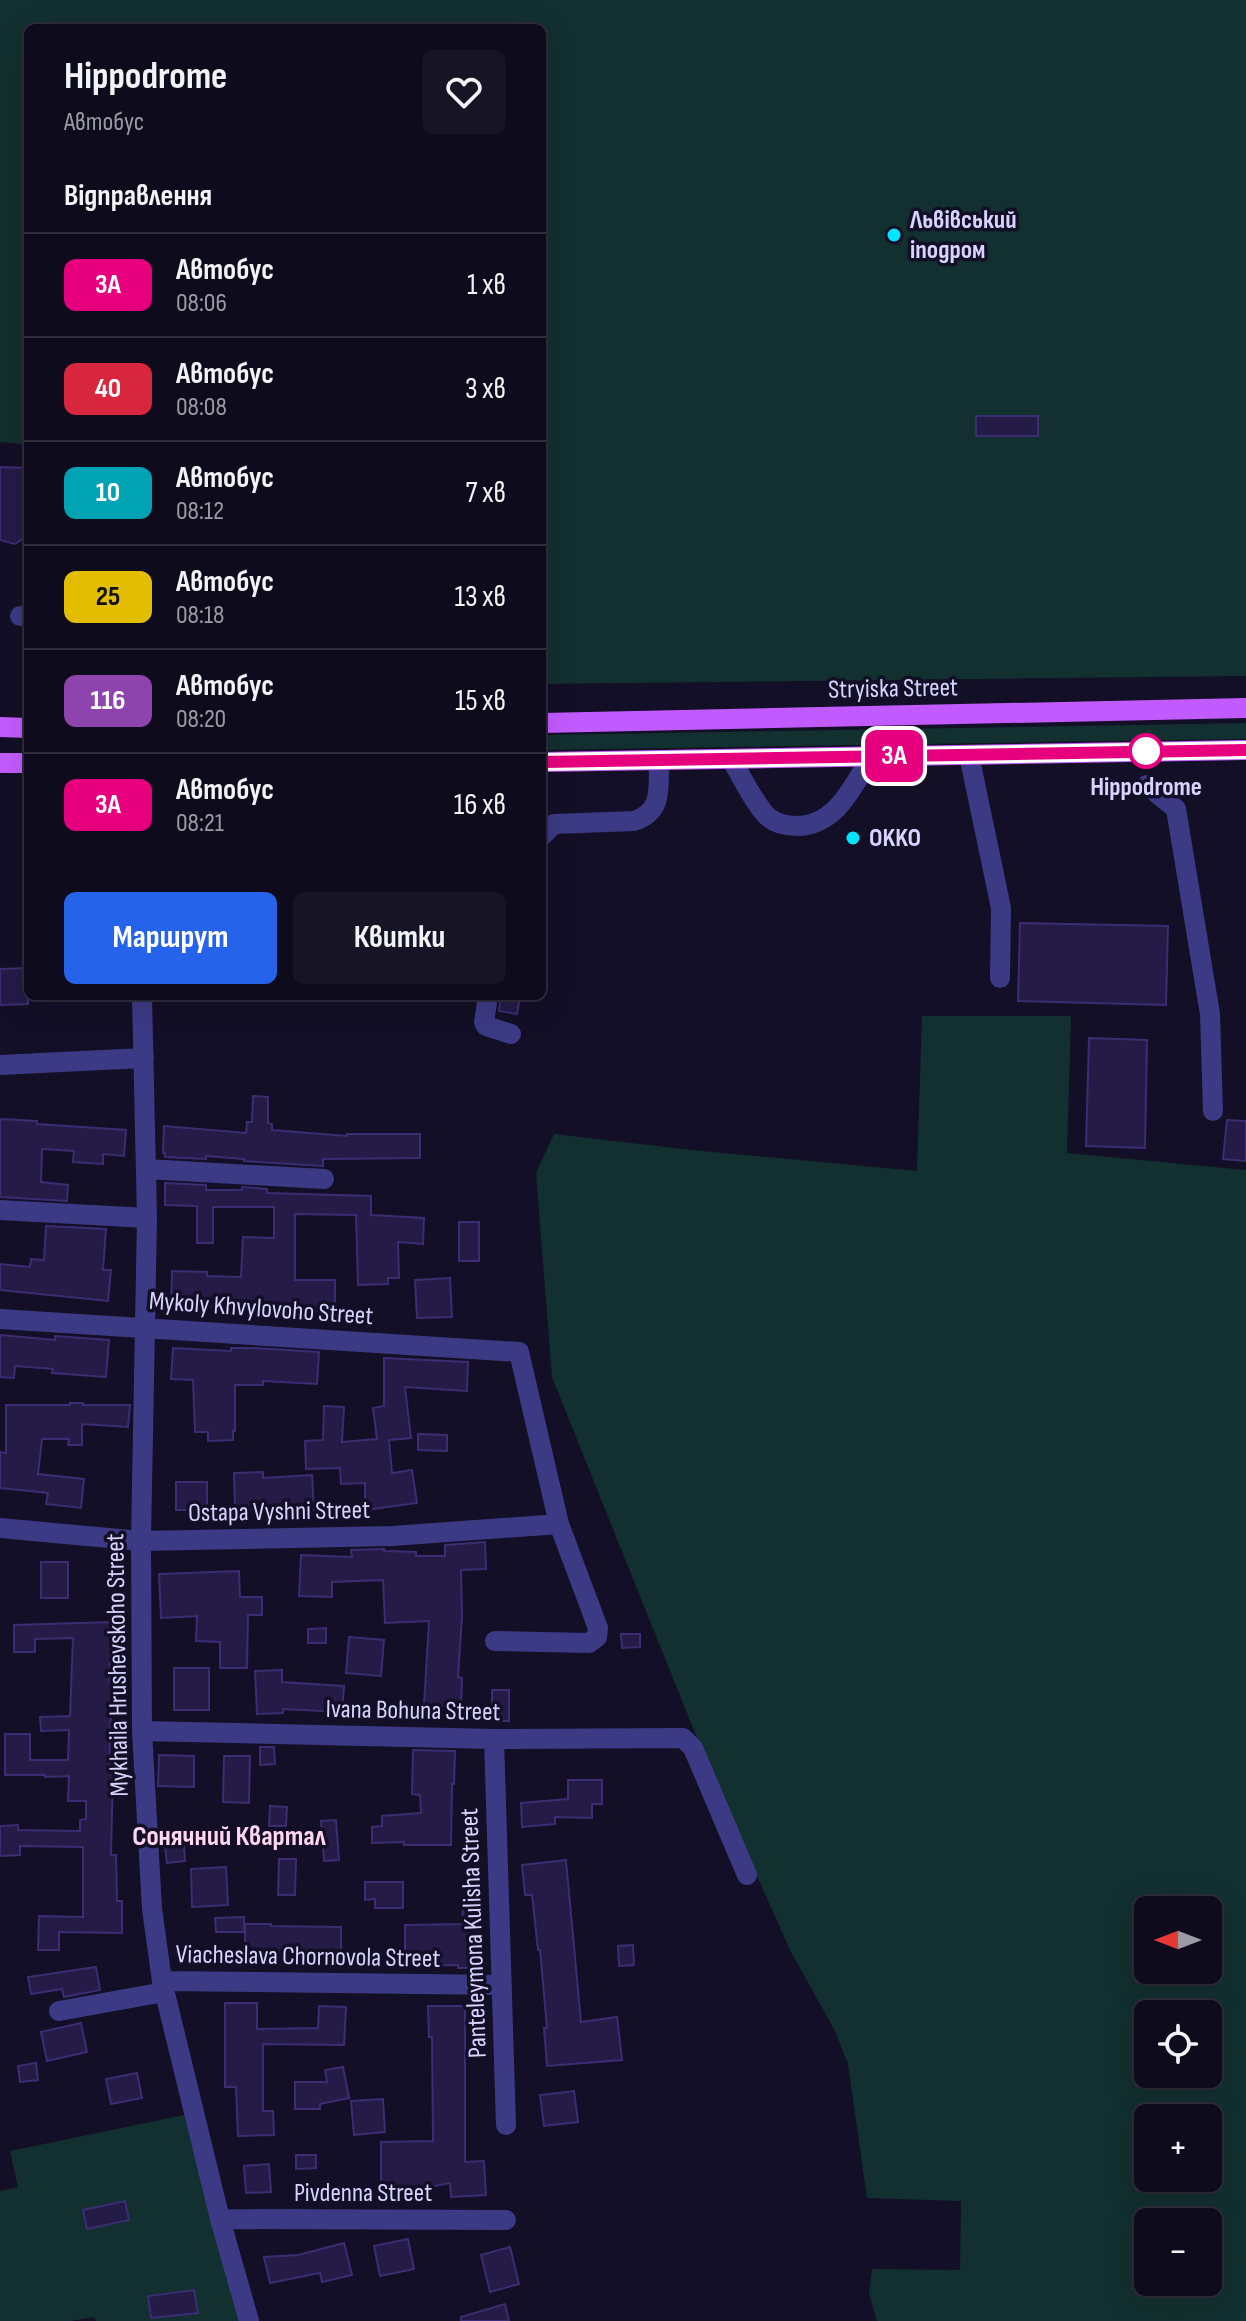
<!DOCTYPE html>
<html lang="uk">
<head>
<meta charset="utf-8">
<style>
  body { margin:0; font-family:"Sofia Sans Condensed",sans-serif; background:#171425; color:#f1f3f6; height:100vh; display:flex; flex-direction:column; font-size:30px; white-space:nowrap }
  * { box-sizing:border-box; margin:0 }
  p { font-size:26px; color:#9b9ba3 }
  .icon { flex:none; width:44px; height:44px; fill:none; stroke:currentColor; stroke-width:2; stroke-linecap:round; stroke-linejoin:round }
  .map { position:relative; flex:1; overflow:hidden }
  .side { position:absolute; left:24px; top:24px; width:522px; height:976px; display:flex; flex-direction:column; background:#0e0b1c; border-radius:12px; box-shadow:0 8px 32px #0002,0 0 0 2px #2e2b3b }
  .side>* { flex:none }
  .badge { padding:0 16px; border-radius:12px; font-size:28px; line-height:52px }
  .needle { width:52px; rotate:270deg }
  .fabs { position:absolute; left:1134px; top:1896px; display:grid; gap:16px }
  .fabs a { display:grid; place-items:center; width:88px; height:88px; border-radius:12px; background:#0e0b1c; box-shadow:0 8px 32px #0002,0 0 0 2px #2e2b3b; font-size:40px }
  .map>.badge { position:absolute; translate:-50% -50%; box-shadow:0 0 0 4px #fff }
  h2 { padding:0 40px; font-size:30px; line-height:72px }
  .round { display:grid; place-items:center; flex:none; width:84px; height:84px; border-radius:12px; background:#171425 }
  .head { display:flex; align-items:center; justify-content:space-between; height:136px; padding:0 40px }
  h1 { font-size:38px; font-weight:700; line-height:60px }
  .button { display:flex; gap:16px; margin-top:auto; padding:16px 40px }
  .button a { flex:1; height:92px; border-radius:12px; background:#2563eb; color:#fff; font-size:32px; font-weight:700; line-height:92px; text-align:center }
  .button a+a { background:#171425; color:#f1f3f6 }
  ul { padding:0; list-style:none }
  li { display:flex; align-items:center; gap:24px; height:104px; padding:0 40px; border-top:2px solid #2e2b3b }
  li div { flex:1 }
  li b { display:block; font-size:30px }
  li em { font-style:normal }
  li .badge { min-width:88px; font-weight:700; text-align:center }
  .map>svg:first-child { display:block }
</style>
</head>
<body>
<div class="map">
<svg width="1246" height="2321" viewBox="0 0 1246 2321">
  <rect width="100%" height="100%" fill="#130f26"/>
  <path fill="#12302f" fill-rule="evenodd" d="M0,0H1246V676L542,684V28H28V445L0,442Z
    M1246,723V739L542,750V735Z
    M922,1016H1071L1067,1153L1246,1170V2321H877L869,2294L872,2269L960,2270L961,2201L867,2198L848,2064L835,2031L790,1950L711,1773L552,1377L536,1173L554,1134L691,1150L917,1171ZM1148,1910H1208V1970H1148ZM1148,2014H1208V2074H1148ZM1148,2118H1208V2178H1148ZM1148,2222H1208V2282H1148Z
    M189,2114L240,2321H96L94,2317L70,2321H0V2191L18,2187L10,2151Z"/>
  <path fill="#241b47" stroke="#3b2d73" stroke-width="2" d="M976,416H1038V436H976Z
    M0,467L28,468V540H21L15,544L0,540Z
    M1020,923L1168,926L1166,1005L1018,1001Z
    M28,968V1004L0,1005V969Z
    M501,996H520L517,1014L499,1011Z
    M1089,1038L1147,1040L1145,1148L1086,1146Z
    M253,1096L268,1097V1123L272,1124V1130L347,1136V1134H420V1158L323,1159V1166L244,1161V1159L206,1156V1159L165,1157V1153H163L164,1126L246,1133L247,1122H252Z
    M0,1119L37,1121V1124L126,1130L124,1156L103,1154V1164L73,1162L74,1151L42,1149L41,1182L68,1185L67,1201L0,1197Z
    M1227,1120L1246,1121V1161L1223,1159Z
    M165,1183L206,1185V1190H242V1187L267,1189V1193L371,1196V1215L424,1218L423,1244L398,1242L399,1278H388V1284L358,1285L356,1215L295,1214V1280H335V1311L221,1313V1307L171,1305L172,1271L207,1272V1276L241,1277L243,1237L274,1238V1207H213V1243H197V1206L165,1205Z
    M459,1222H479V1261H459Z
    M46,1226L106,1229L103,1270H111L108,1301L0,1290V1264L30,1267L31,1259L44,1260Z
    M450,1278L452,1317L417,1318L415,1280Z
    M0,1335L55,1340V1336L109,1340L106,1377L52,1373L53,1369L15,1366L14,1378L0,1377Z
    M173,1348L231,1351V1348H253L319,1352L317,1384L263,1381V1385H235V1431H233V1440L208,1441V1432H195L193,1380L171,1379Z
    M384,1358L468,1362L467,1391L405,1387L411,1438L389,1440L392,1473L412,1470L417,1503L365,1510V1483L341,1484L340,1468L306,1469L305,1441L323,1440L324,1406L344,1407L342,1442L377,1439L373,1408L384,1406Z
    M70,1403H83V1405H130L128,1427L82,1424V1445H68L69,1439H42L38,1474L84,1479L81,1508L46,1504L48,1493L0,1488V1452L6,1453V1405H70Z
    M418,1434L447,1435V1451L418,1450Z
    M263,1472V1478L312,1475L314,1510L283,1512L282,1509L235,1510L234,1473Z
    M176,1482H207V1510H176Z
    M485,1542L486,1569L461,1570L462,1617L458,1677L462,1678L461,1706L424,1705L429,1621L385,1623L383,1580L332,1582V1597L299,1596L301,1555L352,1557L351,1550L384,1549V1551L416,1552V1556H445V1545Z
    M41,1562H68V1598H41Z
    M239,1571L240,1597H262V1615H248L247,1668H220V1642L196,1641L197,1616L161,1618L159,1574Z
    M112,1622L109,1682H112L109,1772H113L111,1855H116L117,1901H122V1933L59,1932V1950H38L39,1916L83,1917V1847L20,1846V1855L0,1856V1826L18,1825V1830L80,1831V1820L86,1819V1801H68L69,1776L45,1777V1775H5V1734H30V1760H68L69,1730L41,1731L40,1717L70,1716L73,1638L35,1639V1652H14V1625Z
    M326,1628V1643H308V1629Z
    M621,1634H640V1647L622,1648Z
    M349,1637L384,1640L381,1676L346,1673Z
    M174,1668H209V1710H174Z
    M282,1670V1682L344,1686L342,1712L283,1709V1713L257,1714L255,1671Z
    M492,1690H509V1721H492Z
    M260,1747H274L275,1764L260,1765Z
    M413,1750L455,1751L454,1784H452L451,1845H404V1842L372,1843V1827L382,1826V1816L421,1813L420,1795L412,1794Z
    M159,1755L194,1756V1787L158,1786Z
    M224,1756H250L249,1803L223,1802Z
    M568,1780H602V1804H592V1818L555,1817V1824L522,1827L521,1803L568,1799Z
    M270,1806L287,1807L286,1826H269Z
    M336,1820L339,1860L324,1861L321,1821Z
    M184,1845L185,1861L167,1863L165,1847Z
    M279,1859H296L295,1895H278Z
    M566,1860L581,2022L617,2017L622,2060L547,2066L544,2028H547L540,1950H538L532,1895H525L522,1865Z
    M226,1867L228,1905L192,1907L191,1869Z
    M365,1882H403V1908H375V1899L365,1900Z
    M463,1909H483L482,1926H479V1968H458V1965L405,1966V1925L462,1924Z
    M244,1917V1932H216L215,1918Z
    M245,1924H271V1926L341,1927V1958H245Z
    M633,1945L634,1965L619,1966L618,1946Z
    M96,1967L100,1990L64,1997L62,1989L31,1994L28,1977Z
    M225,2003H257V2029L318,2028L319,2006L346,2007L344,2045L263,2044V2111H273L274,2135L238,2136L236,2087H225Z
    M428,2006H465V2162L484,2161L486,2195L451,2197L450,2183L416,2190V2188H381V2142L433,2141L432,2037H429Z
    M81,2023L87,2052L47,2061L41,2032Z
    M36,2063L38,2080L20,2082L18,2066Z
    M343,2067L349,2098L320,2104V2109H295V2082H327L325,2070Z
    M137,2073L142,2098L111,2104L106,2079Z
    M574,2091L578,2122L544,2126L540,2095Z
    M383,2099L385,2132L354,2135L351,2101Z
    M296,2155H316V2168L296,2169Z
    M269,2164L271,2192L246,2193L244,2166Z
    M125,2201L129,2220L87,2229L83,2210Z
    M408,2239L414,2269L380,2276L374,2246Z
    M344,2243L352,2275L322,2282L320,2273L270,2283L264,2257L298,2255Z
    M510,2247L519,2284L490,2292L481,2255Z
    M194,2290L198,2313L151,2318L148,2296Z
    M505,2304L509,2321H461V2317Z"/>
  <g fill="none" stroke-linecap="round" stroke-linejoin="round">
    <path stroke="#3d3a85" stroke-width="20" d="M20,616H28
      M969,755L1001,908L1000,978
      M731,759C741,775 755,805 768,817C776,824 787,826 797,826C837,825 853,786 871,757
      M1147,785L1176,809L1210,1014L1213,1111
      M542,836L554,824L634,821C664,811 658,787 659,760
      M142,996L147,1218L141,1541L142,1731L152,1909L162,1981L220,2219L249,2321
      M488,996L484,1022L486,1026L511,1034
      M0,1065L144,1058
      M146,1169L324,1179
      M0,1210L147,1218
      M0,1319L519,1352L559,1524L598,1628L597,1637L589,1643L495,1641
      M0,1528L141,1541L392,1536L559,1524
      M142,1731L494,1739L683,1738L693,1748L747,1875
      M494,1739L506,2125
      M162,1981L502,1985
      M59,2011L164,1992
      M220,2219L506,2220"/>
    <path stroke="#c25bff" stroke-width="20" d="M542,723L1246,708
      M0,727L28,728
      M542,762L1246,750
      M0,763H28"/>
  </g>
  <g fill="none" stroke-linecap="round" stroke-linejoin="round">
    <defs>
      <path id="line" d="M542,762L1246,750"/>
    </defs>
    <use href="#line" stroke="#fff" stroke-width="18"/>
    <use href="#line" stroke="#e6007e" stroke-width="12"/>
  </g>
  <g fill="#00e5ff" stroke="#130f26" stroke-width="3">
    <circle cx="894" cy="235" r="8"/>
    <circle cx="853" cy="838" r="8"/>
  </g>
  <circle fill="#fff" stroke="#e6007e" stroke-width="4" cx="1146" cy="751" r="16"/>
  <g text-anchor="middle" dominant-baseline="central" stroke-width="7" stroke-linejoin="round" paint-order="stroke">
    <g font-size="26" font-weight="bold" fill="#d9d4ff" stroke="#130f26" text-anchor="start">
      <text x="910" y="220">Львівський<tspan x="910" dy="30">іподром</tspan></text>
      <text x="869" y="838">OKKO</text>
    </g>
    <g font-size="26" fill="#d9d4ff" stroke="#130f26">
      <text transform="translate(893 689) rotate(-1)">Stryiska Street</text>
      <text transform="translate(261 1309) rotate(4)">Mykoly Khvylovoho Street</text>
      <text transform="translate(279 1512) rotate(-1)">Ostapa Vyshni Street</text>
      <text transform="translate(118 1665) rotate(-91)">Mykhaila Hrushevskoho Street</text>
      <text transform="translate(413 1711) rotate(1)">Ivana Bohuna Street</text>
      <text transform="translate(474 1933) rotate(-92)">Panteleymona Kulisha Street</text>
      <text transform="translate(308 1957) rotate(1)">Viacheslava Chornovola Street</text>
      <text x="363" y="2193">Pivdenna Street</text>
    </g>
    <g font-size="26" font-weight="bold" fill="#d9d4ff" stroke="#130f26">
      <text x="1146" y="787">Hippodrome</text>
    </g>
    <g font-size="28" font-weight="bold" fill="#ffd6f0" stroke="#130f26">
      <text x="229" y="1836">Сонячний Квартал</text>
    </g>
  </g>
</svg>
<div class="fabs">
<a><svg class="needle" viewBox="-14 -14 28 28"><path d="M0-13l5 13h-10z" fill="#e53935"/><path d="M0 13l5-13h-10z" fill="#9b9ba3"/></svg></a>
<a><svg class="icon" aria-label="locate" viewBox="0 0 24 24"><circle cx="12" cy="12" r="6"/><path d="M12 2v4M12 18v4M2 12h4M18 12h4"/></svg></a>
<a>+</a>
<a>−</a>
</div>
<b class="badge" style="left:894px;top:756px;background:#e6007e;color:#fff">3А</b>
<section class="side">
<div class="head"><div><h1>Hippodrome</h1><p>Автобус</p></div><a class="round"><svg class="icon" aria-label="heart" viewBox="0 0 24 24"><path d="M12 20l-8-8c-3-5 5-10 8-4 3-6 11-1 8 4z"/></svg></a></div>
<h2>Відправлення</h2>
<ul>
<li><span class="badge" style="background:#e6007e;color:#fff">3А</span><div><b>Автобус</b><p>08:06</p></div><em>1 хв</em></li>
<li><span class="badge" style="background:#d7263d;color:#fff">40</span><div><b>Автобус</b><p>08:08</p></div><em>3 хв</em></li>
<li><span class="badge" style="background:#00a3b4;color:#fff">10</span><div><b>Автобус</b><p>08:12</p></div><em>7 хв</em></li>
<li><span class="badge" style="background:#e3bd00;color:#111">25</span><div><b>Автобус</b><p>08:18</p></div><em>13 хв</em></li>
<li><span class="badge" style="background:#8e44ad;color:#fff">116</span><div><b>Автобус</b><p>08:20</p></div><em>15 хв</em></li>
<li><span class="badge" style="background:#e6007e;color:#fff">3А</span><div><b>Автобус</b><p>08:21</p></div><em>16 хв</em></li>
</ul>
<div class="button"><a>Маршрут</a><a>Квитки</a></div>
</section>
</div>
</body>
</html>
